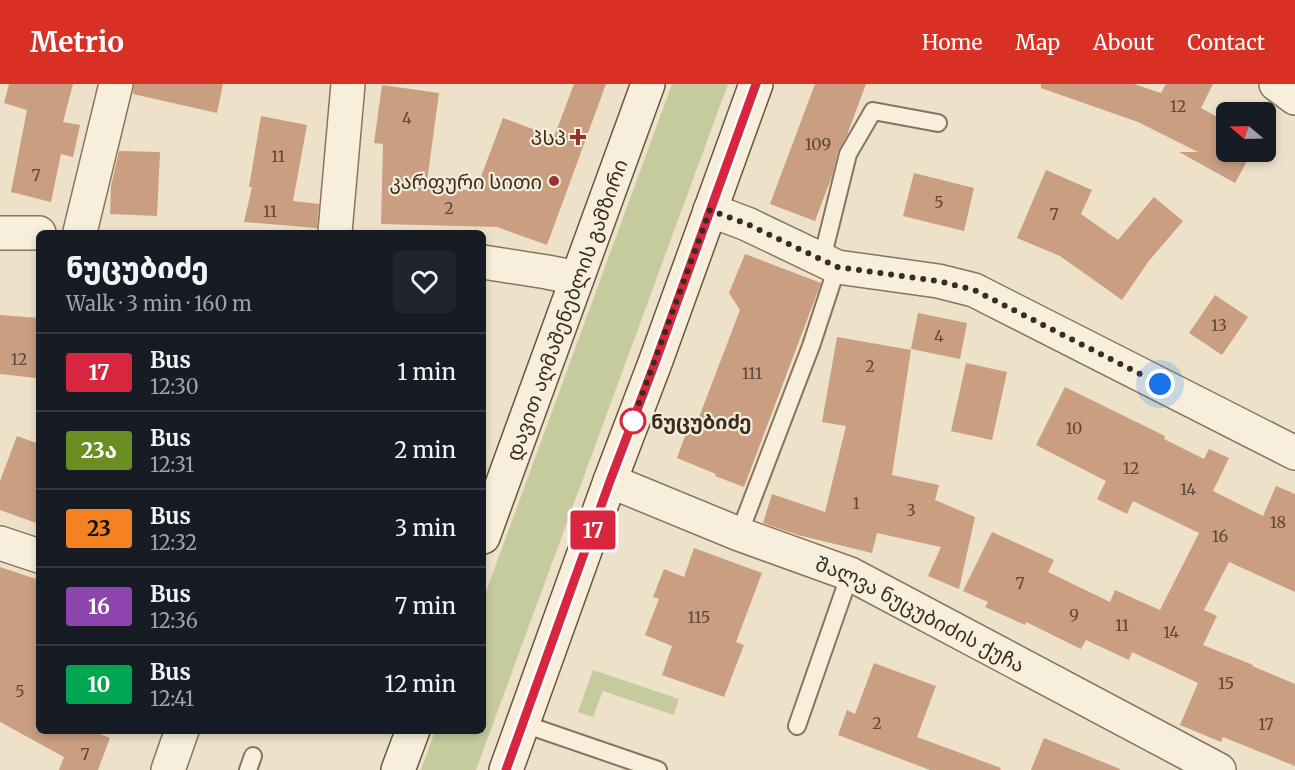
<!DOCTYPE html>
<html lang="en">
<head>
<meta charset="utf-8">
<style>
  body { margin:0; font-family:Merriweather,"Noto Sans Georgian",serif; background:#20242c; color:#f1f3f6; height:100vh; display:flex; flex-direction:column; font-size:22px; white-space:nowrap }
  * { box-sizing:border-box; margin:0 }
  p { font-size:20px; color:#9ea1a6 }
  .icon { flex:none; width:33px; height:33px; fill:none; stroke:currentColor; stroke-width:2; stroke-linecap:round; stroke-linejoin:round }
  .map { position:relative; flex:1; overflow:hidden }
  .side { position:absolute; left:36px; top:146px; width:450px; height:504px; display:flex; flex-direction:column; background:#171b24; border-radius:9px; box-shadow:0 3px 9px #0003 }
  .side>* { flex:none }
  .badge { padding:0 12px; border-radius:4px; font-size:21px; line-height:39px }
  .needle { width:39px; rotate:289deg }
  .tools { position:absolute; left:1216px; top:18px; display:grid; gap:12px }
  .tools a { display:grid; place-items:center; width:60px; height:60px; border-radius:9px; background:#171b24; box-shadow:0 3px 9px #0003; font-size:30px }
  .you { position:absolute; width:30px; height:30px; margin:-15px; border:4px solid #fff; border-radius:50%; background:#1a73e8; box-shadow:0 0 0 9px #1a73e833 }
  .map>.badge { position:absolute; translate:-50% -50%; box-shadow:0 0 0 3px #fff }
  .round { display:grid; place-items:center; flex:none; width:63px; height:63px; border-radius:9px; background:#20242c }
  .summary { display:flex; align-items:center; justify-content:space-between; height:102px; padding:0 30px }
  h1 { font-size:28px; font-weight:800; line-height:45px }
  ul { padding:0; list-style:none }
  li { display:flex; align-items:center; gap:18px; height:78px; padding:0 30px; border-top:2px solid #363941 }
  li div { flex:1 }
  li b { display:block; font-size:22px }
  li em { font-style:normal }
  li .badge { min-width:66px; font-weight:700; text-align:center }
  header { display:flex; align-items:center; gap:36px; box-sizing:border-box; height:84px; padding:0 30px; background:#d93025; color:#fff }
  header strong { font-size:28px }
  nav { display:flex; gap:33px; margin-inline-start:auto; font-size:21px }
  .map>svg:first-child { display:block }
</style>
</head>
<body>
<header>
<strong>Metrio</strong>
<nav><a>Home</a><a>Map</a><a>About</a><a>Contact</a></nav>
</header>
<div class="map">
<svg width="1295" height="686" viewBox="0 0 1295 686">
  <rect width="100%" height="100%" fill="#ede1c9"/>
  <path fill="#c6cb9d" d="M672,0H728L476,686H421L435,647L483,646V516Z
    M593,586L679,615L674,631L603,607L593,633L578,628Z"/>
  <path fill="#c99e81" d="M9,0H73L63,38L80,41L73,73L61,70L51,118L11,108L27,26L4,19Z
    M134,0H223L217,29L133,10Z
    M574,0H606L547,161L497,143L381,140L383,60L374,59L382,1L439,9L426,105L476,106L503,34L554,53Z
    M815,0H866L847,51L838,67L832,92L815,137L770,120Z
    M1041,0H1134L1161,9L1166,0H1213L1201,24L1221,35L1227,25V68H1252L1235,99L1179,68H1198L1138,38L1041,4Z
    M261,32L307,41L293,117L319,120L317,144L244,138L252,103H249Z
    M119,67L160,68L157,132L110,130L111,102Z
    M1046,86L1092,106L1081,130L1118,156L1154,113L1183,137L1148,178L1122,216L1060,172L1017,154Z
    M914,89L974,104L964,147L903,132Z
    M745,170L821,199L744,403L715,392L716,390L677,374L692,333L698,336L740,226L729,209Z
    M1215,211L1248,233L1222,271L1189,249Z
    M918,229L967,239L960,275L911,265Z
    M0,231L39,234V259L36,294L0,290Z
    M837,253L911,266L892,391L939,401L935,416L975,433L959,505L928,492L941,463L877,449L872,469L798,451L763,439L772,410L825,428L846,342L822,338Z
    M966,279L1007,288L992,356L951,347Z
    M1065,303L1165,352L1164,355L1204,375L1209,365L1229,374L1213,407L1263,432L1276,402L1295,410V508L1229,478L1204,526L1217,532L1203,561L1253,581L1252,582L1295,600V682L1223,653L1221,658L1180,641L1198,599L1132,568L1129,576L1086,556L1081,565L1026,538L1025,541L985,523L988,518L963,507L992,448L1054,476L1048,488L1110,518L1115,506L1160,526L1199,449L1133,417L1127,430L1097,415L1106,397L1036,361Z
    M17,352L39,360V440L0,426V397Z
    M694,464L762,489L736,558L744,561L724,613L662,591L672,562L645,551L659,515L653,513L664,485L684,493Z
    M0,483L39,496V646H90L110,654L98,686H59L64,673L0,638Z
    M874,579L936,602L917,653L1001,684L1000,686H930L838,651L847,626L855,630Z
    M1044,654L1120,685V686H1031Z"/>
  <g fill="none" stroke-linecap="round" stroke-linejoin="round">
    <defs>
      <path id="lane" d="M822,175L848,70L873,27L938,39
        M739,450L811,262L837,183
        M524,640L658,686
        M797,642L850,490
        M248,686L253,672"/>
      <g id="street">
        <path d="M1276,0L1295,14"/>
        <path d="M710,126L747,140L837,183L938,197L974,206L1295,369"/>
        <path d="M80,148L116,0"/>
        <path d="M335,148L348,0"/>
        <path d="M0,149H39"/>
        <path d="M483,178L547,188L577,194"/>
        <path id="s1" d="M610,397L739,450L850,490L1219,686"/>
        <path d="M0,459L39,472"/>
        <path d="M168,686L182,646"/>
      </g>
      <g id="secondary">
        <path id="s2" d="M483,453L648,0"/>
        <path d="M398,686L413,646"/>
        <path d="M506,686L610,397L655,279L756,0"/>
      </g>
    </defs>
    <use href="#lane" stroke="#88745e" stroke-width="20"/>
    <use href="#street" stroke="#88745e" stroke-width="36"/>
    <use href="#secondary" stroke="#6a5541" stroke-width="36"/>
    <use href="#lane" stroke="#f7efdc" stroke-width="16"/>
    <use href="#street" stroke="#f7efdc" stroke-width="33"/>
    <use href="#secondary" stroke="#f7efdc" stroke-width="33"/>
  </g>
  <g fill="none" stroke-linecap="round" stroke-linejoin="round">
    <defs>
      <path id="line" d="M506,686L610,397L655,279L756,0"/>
    </defs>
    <use href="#line" stroke="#fff" stroke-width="14"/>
    <use href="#line" stroke="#d7263d" stroke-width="9"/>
    <path stroke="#392d21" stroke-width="6" stroke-dasharray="0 10.8" d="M633,337L632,338L710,126L747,140L837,183L938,197L974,206L1160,300"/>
  </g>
  <g fill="#943234" stroke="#f4ecd8" stroke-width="2">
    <path d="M575 44h6v6h6v6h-6v6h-6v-6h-6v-6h6z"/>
    <circle cx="554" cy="97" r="6"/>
  </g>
  <circle fill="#fff" stroke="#d7263d" stroke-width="3" cx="633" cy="337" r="12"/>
  <g text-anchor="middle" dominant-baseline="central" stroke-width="4.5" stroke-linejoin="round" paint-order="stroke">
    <g font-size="16" fill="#5d4939">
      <text x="1178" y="22">12</text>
      <text x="407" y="34">4</text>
      <text x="818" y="60">109</text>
      <text x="278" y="72">11</text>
      <text x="36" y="91">7</text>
      <text x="939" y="118">5</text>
      <text x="449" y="124">2</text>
      <text x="270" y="127">11</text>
      <text x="1054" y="130">7</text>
      <text x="1219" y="241">13</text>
      <text x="939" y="252">4</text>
      <text x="19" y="275">12</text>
      <text x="870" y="282">2</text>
      <text x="752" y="289">111</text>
      <text x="1074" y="344">10</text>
      <text x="1131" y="384">12</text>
      <text x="1188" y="405">14</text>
      <text x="856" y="419">1</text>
      <text x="911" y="426">3</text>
      <text x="1278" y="438">18</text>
      <text x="1220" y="452">16</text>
      <text x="1020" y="499">7</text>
      <text x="1074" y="531">9</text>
      <text x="699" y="533">115</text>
      <text x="1122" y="541">11</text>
      <text x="1171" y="548">14</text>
      <text x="1226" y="599">15</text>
      <text x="20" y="607">5</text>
      <text x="877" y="639">2</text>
      <text x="1266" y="640">17</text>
      <text x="85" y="670">7</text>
    </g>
    <g font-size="20" fill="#392d21" stroke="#f4ecd8" text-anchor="end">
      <text x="566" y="53">პსპ</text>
      <text x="542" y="97">კარფური სითი</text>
    </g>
    <g font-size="20" fill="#392d21" stroke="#f4ecd8">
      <text stroke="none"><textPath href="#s2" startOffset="242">დავით აღმაშენებლის გამზირი</textPath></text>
      <text stroke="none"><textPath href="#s1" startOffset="338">შალვა ნუცუბიძის ქუჩა</textPath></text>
    </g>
    <g font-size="20" font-weight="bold" fill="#392d21" stroke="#f4ecd8" text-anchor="start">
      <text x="651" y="337">ნუცუბიძე</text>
    </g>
  </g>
</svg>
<div class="tools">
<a><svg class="needle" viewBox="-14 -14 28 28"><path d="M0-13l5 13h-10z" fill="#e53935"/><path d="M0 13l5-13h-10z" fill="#9ea1a6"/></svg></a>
</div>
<div class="you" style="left:1160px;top:300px"></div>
<b class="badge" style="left:593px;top:446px;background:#d7263d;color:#fff">17</b>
<section class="side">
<div class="summary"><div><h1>ნუცუბიძე</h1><p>Walk · 3 min · 160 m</p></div><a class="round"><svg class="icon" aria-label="heart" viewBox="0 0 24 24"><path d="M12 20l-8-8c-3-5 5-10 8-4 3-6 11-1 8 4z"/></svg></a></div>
<ul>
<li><span class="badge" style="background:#d7263d;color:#fff">17</span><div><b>Bus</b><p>12:30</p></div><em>1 min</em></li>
<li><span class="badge" style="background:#6b8e23;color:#fff">23ა</span><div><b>Bus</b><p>12:31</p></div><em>2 min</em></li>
<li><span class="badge" style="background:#f58220;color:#111">23</span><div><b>Bus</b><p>12:32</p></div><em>3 min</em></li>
<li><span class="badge" style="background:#8e44ad;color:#fff">16</span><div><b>Bus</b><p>12:36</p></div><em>7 min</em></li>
<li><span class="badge" style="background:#00a651;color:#fff">10</span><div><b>Bus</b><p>12:41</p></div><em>12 min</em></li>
</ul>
</section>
</div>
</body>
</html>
